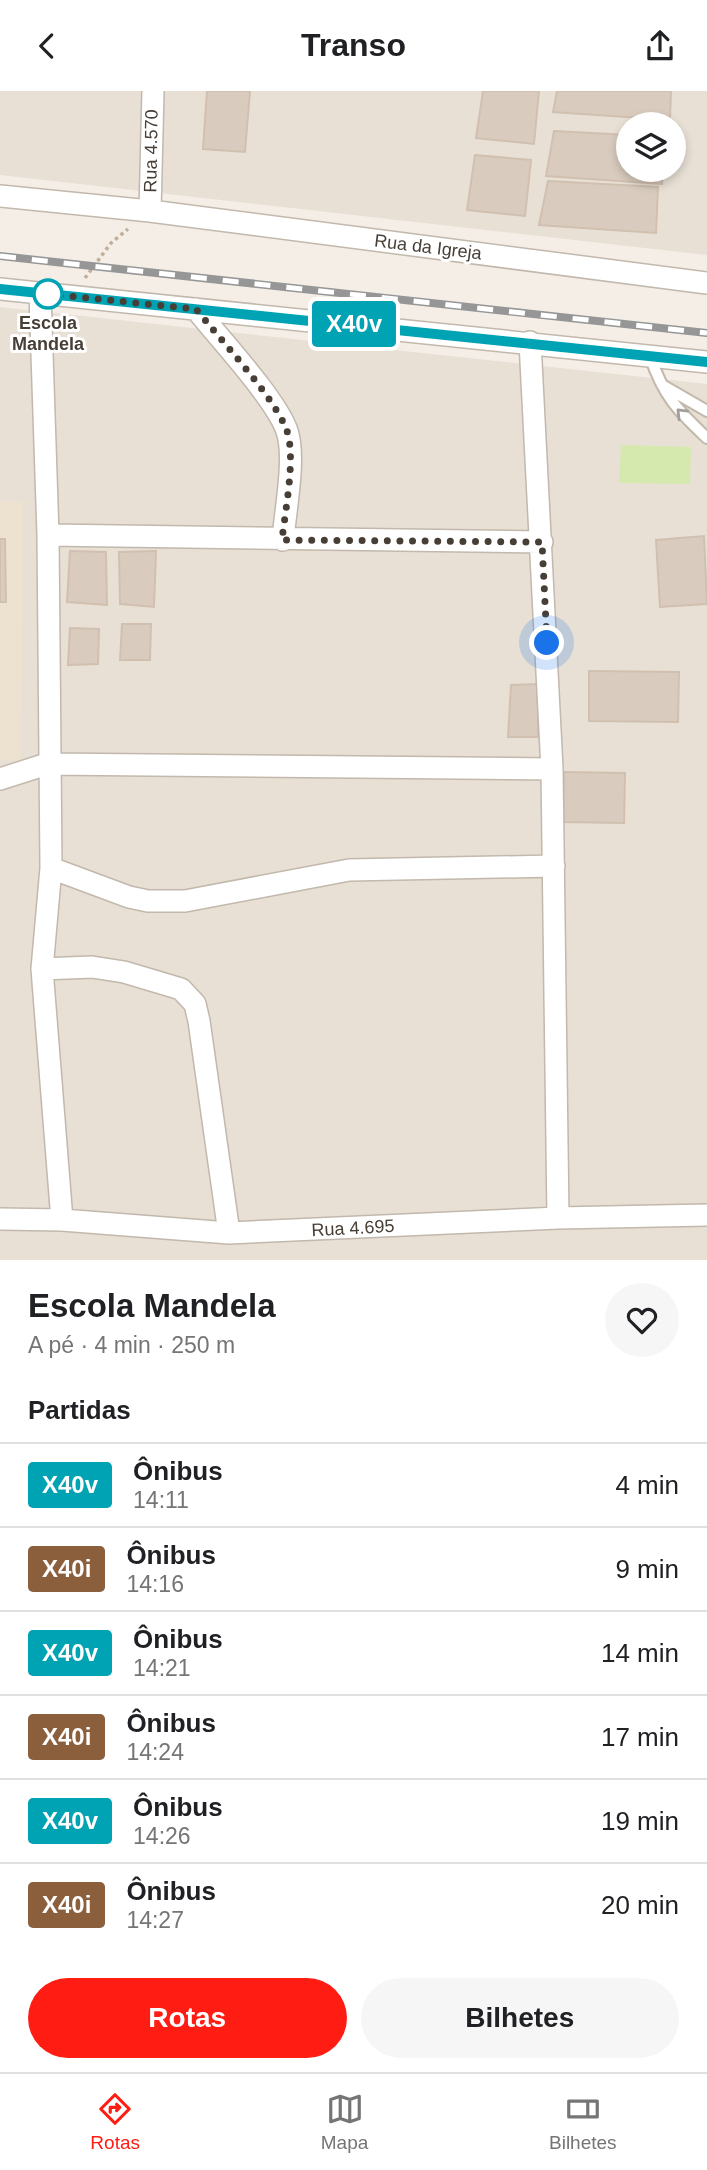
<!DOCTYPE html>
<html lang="pt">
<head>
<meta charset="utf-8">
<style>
  body { margin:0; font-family:Arial,sans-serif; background:#f6f6f6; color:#202124; height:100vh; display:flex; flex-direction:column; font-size:26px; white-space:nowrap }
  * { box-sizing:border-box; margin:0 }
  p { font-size:23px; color:#757577 }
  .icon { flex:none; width:38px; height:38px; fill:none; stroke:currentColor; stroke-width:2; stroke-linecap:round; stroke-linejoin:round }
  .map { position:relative; height:1169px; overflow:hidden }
  .details { display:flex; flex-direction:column; background:#fff; flex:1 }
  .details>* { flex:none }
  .badge { padding:0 14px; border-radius:5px; font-size:24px; line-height:46px }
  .tools { position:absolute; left:616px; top:21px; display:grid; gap:14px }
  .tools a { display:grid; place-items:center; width:70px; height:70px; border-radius:50%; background:#fff; box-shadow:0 4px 10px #0003; font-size:35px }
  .you { position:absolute; width:35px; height:35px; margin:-18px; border:5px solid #fff; border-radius:50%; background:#1a73e8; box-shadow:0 0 0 10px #1a73e833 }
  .map>.badge { position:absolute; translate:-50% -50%; box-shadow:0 0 0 4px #fff }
  h2 { padding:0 28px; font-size:26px; line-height:63px }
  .round { display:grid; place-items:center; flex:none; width:74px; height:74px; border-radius:37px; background:#f6f6f6 }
  .summary { display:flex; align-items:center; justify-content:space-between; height:119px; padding:0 28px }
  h1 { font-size:33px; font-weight:700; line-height:52px }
  .action { display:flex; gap:14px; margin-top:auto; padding:14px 28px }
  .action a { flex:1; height:80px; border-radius:42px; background:#ff1d13; color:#fff; font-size:28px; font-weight:700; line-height:80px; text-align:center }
  .action a+a { background:#f6f6f6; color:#202124 }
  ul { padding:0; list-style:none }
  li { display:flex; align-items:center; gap:21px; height:84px; padding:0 28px; border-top:2px solid #e0e0e0 }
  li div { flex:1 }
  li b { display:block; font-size:26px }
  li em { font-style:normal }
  li .badge { min-width:77px; font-weight:700; text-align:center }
  header { display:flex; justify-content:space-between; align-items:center; height:91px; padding:0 28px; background:#fff; font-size:32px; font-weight:700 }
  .menu { display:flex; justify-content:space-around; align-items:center; height:98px; border-top:2px solid #e0e0e0; background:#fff; font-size:19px; color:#757577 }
  .menu a { display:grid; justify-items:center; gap:4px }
  .menu .active { color:#ff1d13 }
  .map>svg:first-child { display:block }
</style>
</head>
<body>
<header><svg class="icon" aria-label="back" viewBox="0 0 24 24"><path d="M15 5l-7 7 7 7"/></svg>Transo<svg class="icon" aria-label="share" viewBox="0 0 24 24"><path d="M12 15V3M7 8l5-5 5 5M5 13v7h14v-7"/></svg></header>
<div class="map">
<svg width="707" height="1169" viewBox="0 0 707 1169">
  <rect width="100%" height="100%" fill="#f4eee7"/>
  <path fill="#e8e0d5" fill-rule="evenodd" d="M0,0H707V164L0,84ZM628,33H674V79H628Z
    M0,216L707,293V1169H0Z"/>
  <path fill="#ede2d0" d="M0,410L23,411L20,670L0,669Z"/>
  <path fill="#d5e9af" d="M621,354L691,356L690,393L619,392Z"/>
  <path fill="#d9ccbf" stroke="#d1c0af" stroke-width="2" d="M207,0H250L245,61L203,58Z
    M483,0H539L534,53L476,47Z
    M557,0H671L670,29L553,21Z
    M554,40L628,44V79H663L662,93L546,85Z
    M475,64L531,69L525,125L467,119Z
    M548,90L658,96L656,142L539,134Z
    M704,445L707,513L660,516L656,449Z
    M0,448H5L6,511H0Z
    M70,460L106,461L107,514L67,511Z
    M156,460L154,516L120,513L119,461Z
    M122,533H151L150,569H120Z
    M70,537L99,538L98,573L68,574Z
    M589,580L679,581L678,631L589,630Z
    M538,593V646H508L511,594Z
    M564,681L625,682L624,732L563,731Z"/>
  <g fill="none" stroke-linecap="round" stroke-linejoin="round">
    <defs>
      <path id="service" d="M650,265C663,304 677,319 707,347
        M662,294L707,320"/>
      <path id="minor" d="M0,105L150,120L707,192
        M150,120L153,0
        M0,198L707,271
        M40,202L48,444L51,777L42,878L62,1129
        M196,218C219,247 276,308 287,340C296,367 285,420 283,449
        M530,251L552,678L558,1127
        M48,444L542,451
        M0,688L47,673L552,678
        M51,777L129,806L148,810H185L349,779L554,775
        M42,878L92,876L124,881L181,898L195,913L199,930L229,1142
        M0,1128L62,1129L229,1142L558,1127L707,1124"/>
    </defs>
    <use href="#service" stroke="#c2b8ac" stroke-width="14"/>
    <use href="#minor" stroke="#c2b8ac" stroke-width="24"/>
    <path stroke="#c2af9a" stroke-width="3.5" stroke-dasharray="3.5 3.5" stroke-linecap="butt" d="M85,187L111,152L128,138"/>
    <use href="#service" stroke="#fff" stroke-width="10"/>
    <use href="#minor" stroke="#fff" stroke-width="21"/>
    <defs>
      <path id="rail" d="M0,165L707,242"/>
    </defs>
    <use href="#rail" stroke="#969696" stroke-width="8"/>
    <use href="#rail" stroke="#fff" stroke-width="5" stroke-dasharray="16" stroke-linecap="butt"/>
  </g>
  <defs><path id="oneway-chevron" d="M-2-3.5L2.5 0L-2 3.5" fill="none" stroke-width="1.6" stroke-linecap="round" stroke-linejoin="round" transform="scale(1.75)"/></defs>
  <use stroke="#a39e9a" href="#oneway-chevron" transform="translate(681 322) rotate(-135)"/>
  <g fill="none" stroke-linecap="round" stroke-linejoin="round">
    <defs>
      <path id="line" d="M0,198L707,271"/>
    </defs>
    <use href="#line" stroke="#fff" stroke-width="16"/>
    <use href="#line" stroke="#00a3b4" stroke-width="10"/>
    <path stroke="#473e36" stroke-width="7" stroke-dasharray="0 12.6" d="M48,203L196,218C219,247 276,308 287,340C296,367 285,420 282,449L542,451L547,552"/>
  </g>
  <circle fill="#fff" stroke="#00a3b4" stroke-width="3.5" cx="48" cy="203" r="14"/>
  <g text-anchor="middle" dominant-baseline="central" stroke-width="6" stroke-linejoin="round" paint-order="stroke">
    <g font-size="18" fill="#473e36" stroke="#fff">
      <text transform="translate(151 60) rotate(-89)">Rua 4.570</text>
      <text transform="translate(428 156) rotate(7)">Rua da Igreja</text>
      <text transform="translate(353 1137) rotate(-3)">Rua 4.695</text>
    </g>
    <g font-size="18" font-weight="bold" fill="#473e36" stroke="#fff">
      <text x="48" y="232">Escola<tspan x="48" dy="21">Mandela</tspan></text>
    </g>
  </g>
</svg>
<div class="tools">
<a><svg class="icon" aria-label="layers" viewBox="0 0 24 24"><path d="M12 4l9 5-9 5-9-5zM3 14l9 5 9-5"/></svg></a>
</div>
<div class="you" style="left:547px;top:552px"></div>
<b class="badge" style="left:354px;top:233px;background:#00a3b4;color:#fff">X40v</b>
</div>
<section class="details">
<div class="summary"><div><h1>Escola Mandela</h1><p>A pé · 4 min · 250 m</p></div><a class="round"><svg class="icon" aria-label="heart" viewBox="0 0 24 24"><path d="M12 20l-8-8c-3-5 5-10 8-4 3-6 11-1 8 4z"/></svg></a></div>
<h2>Partidas</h2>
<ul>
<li><span class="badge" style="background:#00a3b4;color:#fff">X40v</span><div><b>Ônibus</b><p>14:11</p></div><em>4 min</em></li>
<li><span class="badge" style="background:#8b5e3c;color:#fff">X40i</span><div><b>Ônibus</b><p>14:16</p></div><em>9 min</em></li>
<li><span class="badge" style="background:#00a3b4;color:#fff">X40v</span><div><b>Ônibus</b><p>14:21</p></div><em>14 min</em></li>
<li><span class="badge" style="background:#8b5e3c;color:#fff">X40i</span><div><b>Ônibus</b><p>14:24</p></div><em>17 min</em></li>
<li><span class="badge" style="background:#00a3b4;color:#fff">X40v</span><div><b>Ônibus</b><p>14:26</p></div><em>19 min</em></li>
<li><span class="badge" style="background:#8b5e3c;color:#fff">X40i</span><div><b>Ônibus</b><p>14:27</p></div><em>20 min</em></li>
</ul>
<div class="action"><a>Rotas</a><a>Bilhetes</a></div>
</section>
<nav class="menu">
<a class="active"><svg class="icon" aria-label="directions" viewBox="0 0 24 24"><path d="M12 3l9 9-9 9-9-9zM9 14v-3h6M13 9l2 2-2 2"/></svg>Rotas</a>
<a><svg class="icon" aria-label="map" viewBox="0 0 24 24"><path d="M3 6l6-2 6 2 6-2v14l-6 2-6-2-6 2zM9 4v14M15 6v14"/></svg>Mapa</a>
<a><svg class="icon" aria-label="tickets" viewBox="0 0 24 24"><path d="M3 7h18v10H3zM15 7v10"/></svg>Bilhetes</a>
</nav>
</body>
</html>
